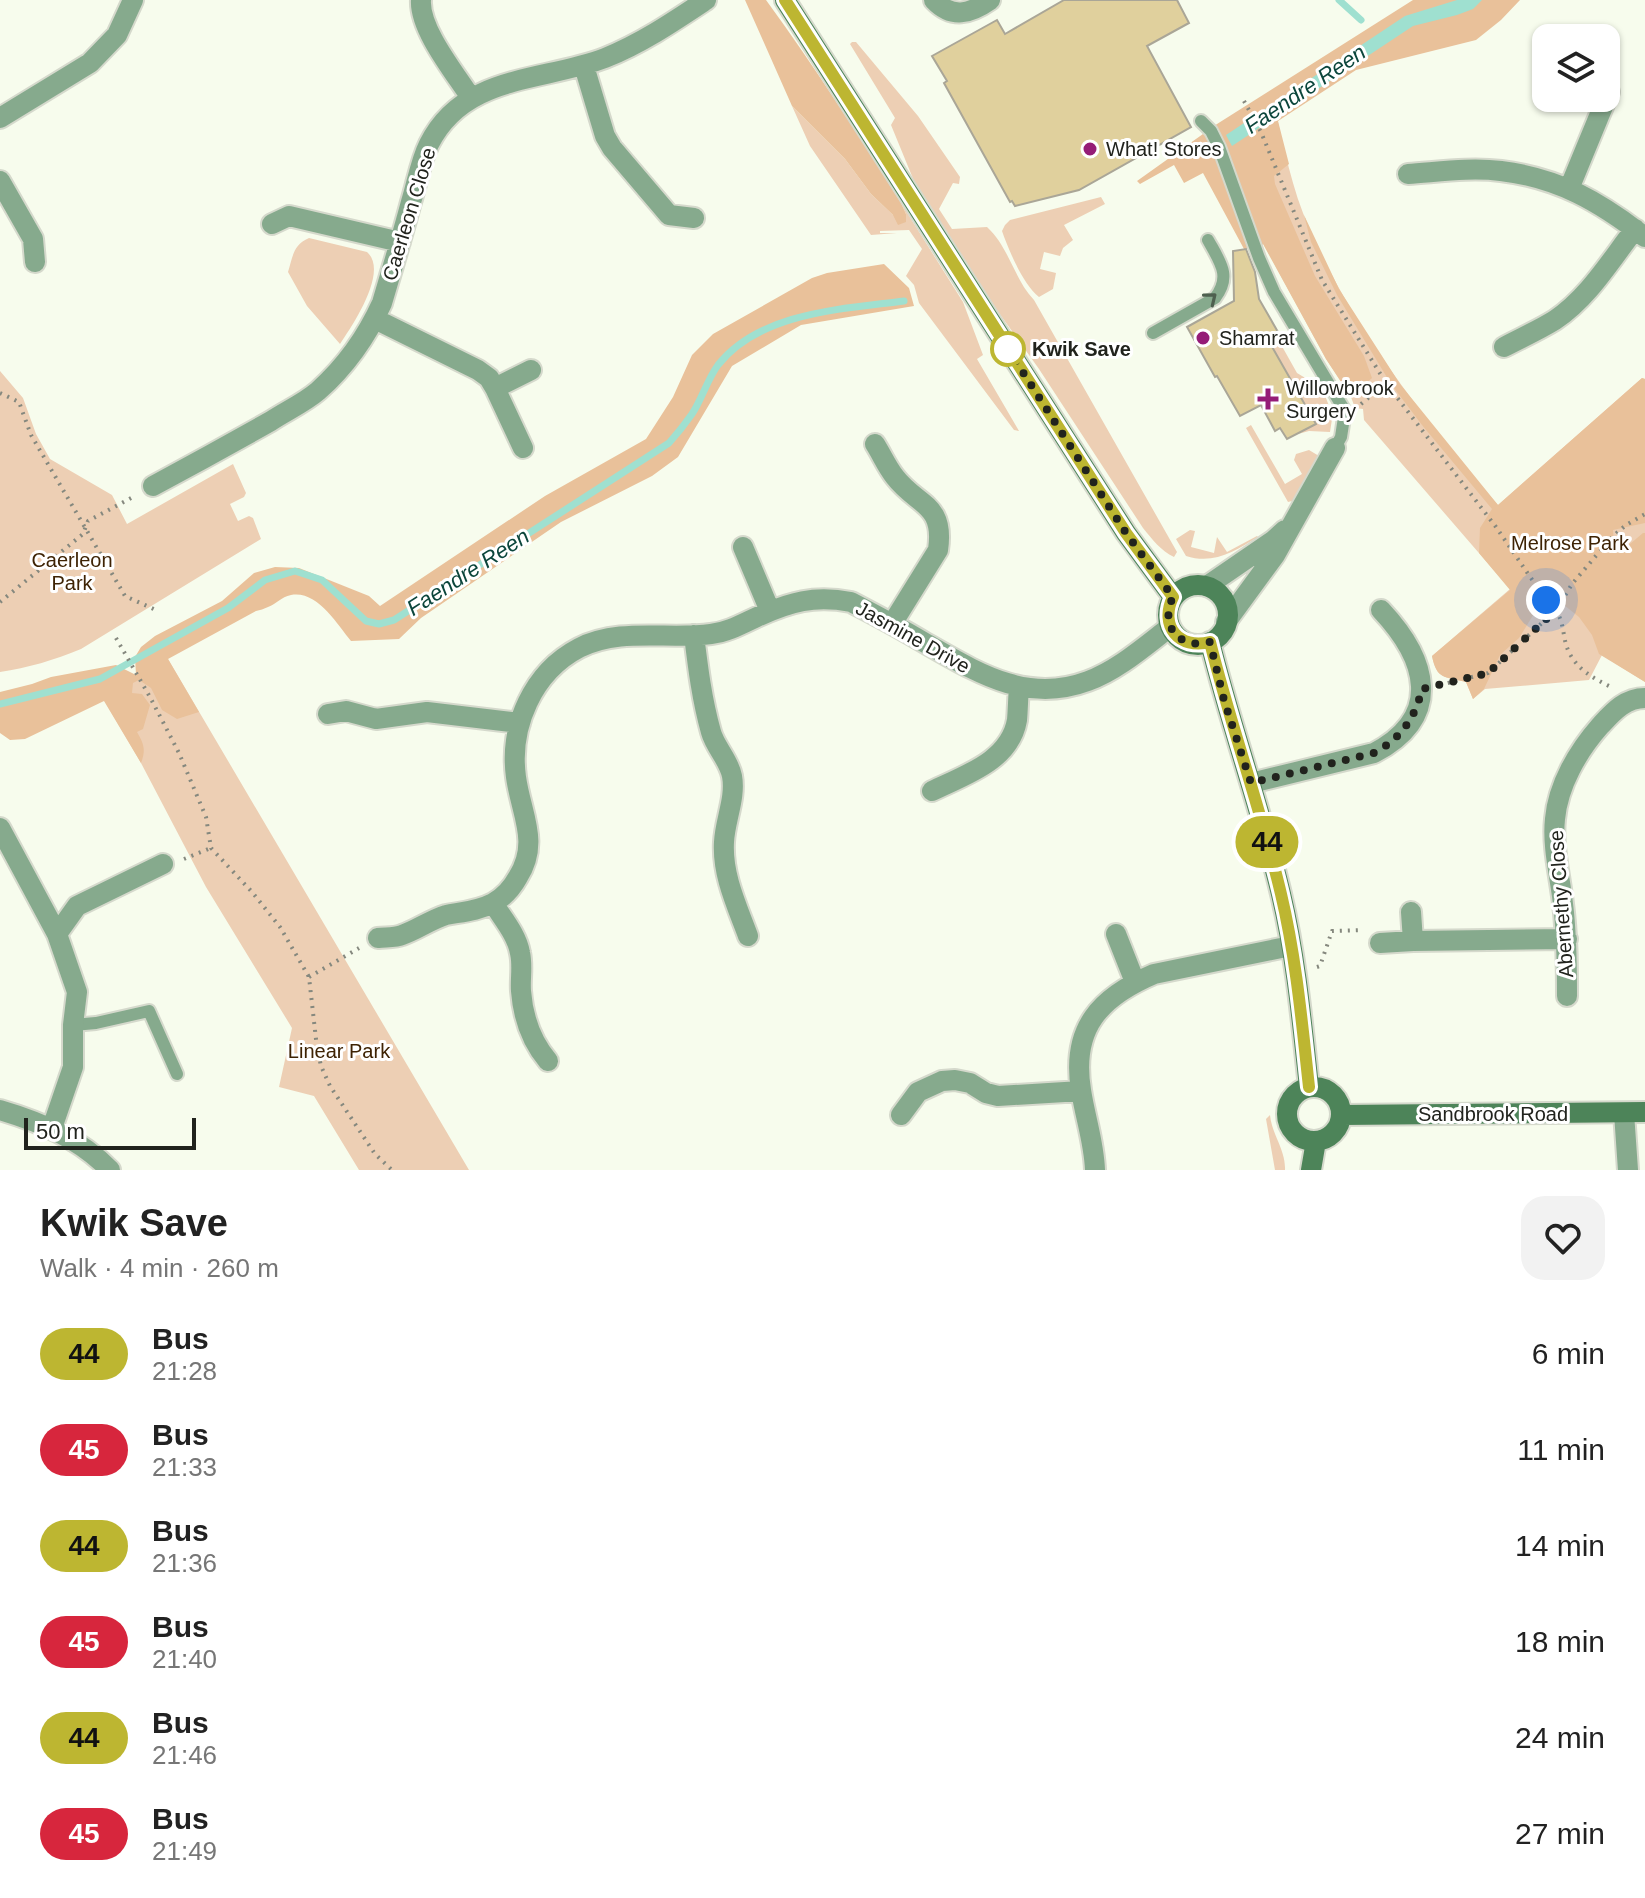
<!DOCTYPE html>
<html lang="en">
<head>
<meta charset="utf-8">
<style>
  body { margin:0; font-family:Arial,sans-serif; background:#f2f2f2; color:#222; height:100vh; display:flex; flex-direction:column; font-size:30px; white-space:nowrap }
  * { box-sizing:border-box; margin:0 }
  p { font-size:26px; color:#767676 }
  .icon { flex:none; width:44px; height:44px; fill:none; stroke:currentColor; stroke-width:2; stroke-linecap:round; stroke-linejoin:round }
  .map { position:relative; height:1170px; overflow:hidden }
  .side { display:flex; flex-direction:column; background:#fff; flex:1 }
  .side>* { flex:none }
  .badge { padding:0 16px; border-radius:26px; font-size:28px; line-height:52px }
  .tools { position:absolute; left:1532px; top:24px; display:grid; gap:16px }
  .tools a { display:grid; place-items:center; width:88px; height:88px; border-radius:16px; background:#fff; box-shadow:0 2px 6px #0004; font-size:40px }
  .scale { position:absolute; left:24px; bottom:20px; width:172px; box-sizing:border-box; padding-left:8px; border:4px solid #21231d; border-top:0; font-size:22px; line-height:28px; white-space:nowrap; color:#21231d; -webkit-text-stroke:6px #fff; paint-order:stroke }
  .you { position:absolute; width:40px; height:40px; margin:-20px; border:6px solid #fff; border-radius:50%; background:#1a73e8; box-shadow:0 0 0 12px #1a73e833 }
  .map>.badge { position:absolute; translate:-50% -50%; box-shadow:0 0 0 4px #fff }
  .round { display:grid; place-items:center; flex:none; width:84px; height:84px; border-radius:24px; background:#f2f2f2 }
  .head { display:flex; align-items:center; justify-content:space-between; height:136px; padding:0 40px }
  h1 { font-size:38px; font-weight:700; line-height:60px }
  ul { padding:0; list-style:none }
  li { display:flex; align-items:center; gap:24px; height:96px; padding:0 40px }
  li div { flex:1 }
  li b { display:block; font-size:30px }
  li em { font-style:normal }
  li .badge { min-width:88px; font-weight:700; text-align:center }
  .map>svg:first-child { display:block }
</style>
</head>
<body>
<div class="map">
<svg width="1645" height="1170" viewBox="0 0 1645 1170">
  <rect width="100%" height="100%" fill="#f7fced"/>
  <path fill="#edcfb4" d="M852,42H856L918,116L960,177L959,184L953,183L939,209L952,229L987,227C1009,247 1014,279 1034,300L1177,552L1174,557C1161,551 1152,539 1143,528L1039,369L999,313L914,181L891,125L895,118L850,44Z
    M1270,90C1281,131 1288,174 1303,213C1345,319 1424,420 1498,505L1642,378L1645,379V682L1602,655L1589,680L1485,689L1473,699L1466,682C1444,676 1437,680 1432,656L1510,589L1364,420L1363,409L1355,408L1351,397L1326,359L1263,243Z
    M792,106L845,159L871,194L893,215L906,214L901,203L963,302L983,355L977,359L1019,431L1014,430L919,303L914,285L906,276L922,249L909,230L880,231V233H897L871,235L810,146Z
    M1101,197L1105,204L1064,225L1073,240L1063,248L1060,256L1044,252L1040,269L1056,273L1053,289L1039,297C1023,284 1009,251 1002,231L1005,225L1010,220Z
    M309,238L367,252C389,271 353,325 340,344L307,306L288,272C293,256 293,245 309,238Z
    M1279,341L1297,373L1322,388L1331,411L1332,419L1330,432L1309,431L1298,434L1316,424L1278,358L1224,389L1217,376Z
    M0,371L23,398L36,434L50,459L112,495L127,524L233,464L246,493L244,497L230,504L238,521L249,516L253,518L261,539L81,649C54,660 28,668 0,672Z
    M1251,425L1285,484L1302,474L1294,460L1296,454L1309,450L1319,456L1296,500L1288,502L1246,428Z
    M1190,530L1195,531L1191,547L1214,553L1217,537L1227,552L1257,536L1258,537C1235,551 1214,565 1186,556L1176,539Z
    M168,659L469,1170H359L314,1096L279,1087L292,1028L206,887L141,763L100,693Z
    M1270,1115C1272,1135 1286,1150 1285,1170H1275L1266,1119Z"/>
  <path fill="#e9c19a" d="M745,0H766C814,66 858,134 901,203L906,214V222L898,225L893,215L871,194L845,159L792,106Z
    M1413,0H1520L1501,20L1476,40L1356,70L1278,121L1289,164L1274,176L1275,184L1315,276L1364,356L1372,378L1351,397L1326,359L1263,244L1260,248L1244,249L1203,173L1184,183L1174,165L1140,184L1137,181L1217,124Z
    M1304,215L1339,289L1400,384L1498,505L1642,378L1645,379V523L1613,530L1614,546L1624,549L1643,533H1645V682L1599,654L1592,635L1579,617L1549,593L1543,583L1536,594L1535,612L1519,638L1500,655L1484,689L1473,699L1466,682C1444,676 1437,680 1432,656L1510,590L1479,553L1480,528L1492,509L1422,425L1391,384L1337,295L1311,242Z
    M884,264L909,288L914,306L801,325L732,366L678,457L652,476L561,522L421,618L399,639L351,641C337,624 317,590 291,595C281,597 276,604 268,607C264,609 260,610 256,611L168,659L199,712L177,719L162,710L151,688L139,680L133,683L132,693L142,694L150,705L143,729L137,732C144,744 146,750 141,763L104,701L25,739L10,740L0,733V692L32,684L51,677L116,665L136,675L135,657L141,647L155,636L222,601L254,573L275,567L299,568L369,596L380,606L545,496L646,439L673,397L692,355L713,334L812,278L827,273Z"/>
  <path fill="#9fe0d0" d="M1457,0H1482L1473,9L1457,15L1413,26L1232,146L1226,135L1405,16Z"/>
  <g fill="none" stroke-linecap="round" stroke-linejoin="round">
    <path stroke="#9fe0d0" stroke-width="7" d="M1339,0L1361,20
      M0,704L100,679L228,608L265,580L295,571L322,580L366,621L379,624L394,620L669,443C677,434 685,424 692,414C702,399 707,380 718,365C760,312 843,309 904,301"/>
  </g>
  <path fill="#e0d09d" stroke="#aaa697" stroke-width="2" d="M1064,0H1177L1189,23L1147,46L1191,127L1079,190L1015,206L1012,201L1010,202L944,83L947,81L932,56L997,20L1005,34Z
    M1246,249L1255,272L1259,299L1282,339L1271,345L1316,424L1287,439L1280,428L1275,431L1261,405L1240,416L1217,376L1215,377L1187,327L1234,301L1233,251Z"/>
  <g fill="none" stroke-linecap="round" stroke-linejoin="round">
    <defs>
      <path id="lane" d="M1201,121L1211,131L1219,147L1259,258L1274,292L1345,411L1341,437L1335,448
        M1153,333L1215,298C1232,276 1220,262 1208,240
        M73,1025L96,1023L149,1011L177,1074"/>
      <path id="street" d="M421,0C419,29 455,73 471,98
        M934,0C952,19 970,14 990,0
        M584,66L605,136L612,148L669,215L694,218
        M0,118L90,63L117,35L133,0
        M1408,174C1438,172 1470,167 1501,171C1559,178 1600,202 1645,237
        M0,181L33,239L35,262
        M1569,189L1609,92
        M272,224L289,216L400,242
        M375,319L478,370L489,378L495,388L523,448
        M1504,347C1521,338 1539,330 1555,320C1589,297 1610,261 1635,229
        M495,388L531,370
        M875,444C882,455 887,467 895,477C917,506 945,503 938,550L892,624
        M153,486C192,465 232,443 271,421C286,411 304,403 318,391C345,367 367,336 382,303C392,269 402,236 411,202C417,183 420,162 429,144C464,74 542,82 605,58C642,43 673,22 706,0
        M743,547L770,611
        M1207,586L1274,540L1285,530
        M1226,622L1275,555L1335,448
        M694,635C698,668 702,700 711,732C715,747 729,760 732,776C736,798 725,820 724,842C722,875 737,906 748,936
        M328,714L346,711L376,719L427,712L520,723
        M1251,783L1374,753C1444,716 1427,659 1381,610
        M932,791C965,775 1010,761 1017,720C1018,709 1018,698 1019,688
        M0,828L57,934L77,992L73,1025V1067L52,1128
        M493,903C503,919 517,935 520,953C523,966 520,979 521,991C523,1017 532,1042 548,1061
        M1411,912L1413,941
        M57,934L77,906L163,864
        M1116,934L1135,982
        M378,938C385,937 395,938 402,935C417,930 430,920 446,915C462,912 478,911 493,903C504,897 512,888 518,877C540,842 521,814 516,777C509,726 533,672 579,648C620,627 668,640 711,634C728,632 742,624 757,617C790,602 814,595 851,602C876,615 902,629 927,644C978,673 1027,704 1088,681C1118,670 1145,646 1170,627
        M1380,943L1413,941L1567,939
        M1567,996C1567,965 1567,935 1563,904C1560,876 1552,847 1555,819C1558,785 1578,751 1600,726C1613,712 1625,698 1645,698
        M0,1110C41,1122 80,1139 110,1170
        M1624,1113L1628,1170
        M901,1115L918,1092L942,1081L955,1080L970,1083L986,1093L998,1096L1081,1091
        M1095,1170C1094,1142 1085,1117 1081,1090C1071,1028 1100,997 1154,974L1291,946"/>
      <path id="secondary" d="M785,0L1126,533L1173,597
        M1168 615a30 30 0 1 1 60 0a30 30 0 1 1-60 0Z
        M1210,642C1231,727 1261,809 1281,894C1296,957 1302,1023 1309,1087
        M1287 1114a27 27 0 1 1 54 0a27 27 0 1 1-54 0Z
        M1342,1115L1645,1112
        M1311,1170L1316,1141"/>
    </defs>
    <use href="#lane" stroke="#d5d9cc" stroke-width="16"/>
    <use href="#street" stroke="#d5d9cc" stroke-width="24"/>
    <use href="#secondary" stroke="#d5d9cc" stroke-width="24"/>
    <path stroke="#85887e" stroke-width="4" stroke-dasharray="2 6" stroke-linecap="butt" d="M1244,101L1261,132L1322,280L1386,383L1496,527L1546,600C1569,619 1559,636 1571,656C1581,672 1595,679 1611,687
      M0,393L19,402L31,435L125,596L158,611
      M1361,404L1386,383
      M0,602L83,534L88,521L135,496
      M116,638L150,697L179,753L206,817L211,848L252,892L280,927L309,977L317,1048L321,1066L330,1086L375,1154L392,1170
      M1440,685L1488,673L1557,609L1572,584L1612,537L1626,525L1645,514
      M184,859L211,848
      M1317,967L1320,966L1332,931L1362,930
      M309,977L359,948"/>
    <use href="#lane" stroke="#86aa8d" stroke-width="12"/>
    <use href="#street" stroke="#86aa8d" stroke-width="20"/>
    <use href="#secondary" stroke="#4d8459" stroke-width="20"/>
  </g>
  <defs><path id="oneway-chevron" d="M-2-3.5L2.5 0L-2 3.5" fill="none" stroke-width="1.6" stroke-linecap="round" stroke-linejoin="round" transform="scale(2)"/></defs>
  <use stroke="#4e604f" href="#oneway-chevron" transform="translate(1211 298) rotate(-39)"/>
  <g fill="none" stroke-linecap="round" stroke-linejoin="round">
    <defs>
      <path id="line" d="M785,0L1126,533L1173,597C1159,626 1179,650 1210,642C1231,727 1261,809 1281,894C1296,957 1302,1023 1309,1087"/>
    </defs>
    <use href="#line" stroke="#fff" stroke-width="18"/>
    <use href="#line" stroke="#bdb631" stroke-width="12"/>
    <path stroke="#21231d" stroke-width="8" stroke-dasharray="0 14.4" d="M1008,349L1126,533L1173,597C1159,626 1179,650 1210,642L1224,700L1251,783L1374,753C1400,739 1415,719 1422,689L1488,673L1557,609L1546,600"/>
  </g>
  <g fill="#951c77" stroke="#fff" stroke-width="3">
    <circle cx="1090" cy="149" r="8"/>
    <circle cx="1203" cy="338" r="8"/>
    <path d="M1264 387h8v8h8v8h-8v8h-8v-8h-8v-8h8z"/>
  </g>
  <circle fill="#fff" stroke="#bdb631" stroke-width="4" cx="1008" cy="349" r="16"/>
  <g text-anchor="middle" dominant-baseline="central" stroke-width="6" stroke-linejoin="round" paint-order="stroke">
    <g font-size="20" fill="#21231d" stroke="#fff" text-anchor="start">
      <text x="1106" y="149">What! Stores</text>
      <text x="1219" y="338">Shamrat</text>
      <text x="1286" y="388">Willowbrook<tspan x="1286" dy="23">Surgery</tspan></text>
    </g>
    <g font-size="20" fill="#21231d" stroke="#fff">
      <text transform="translate(409 214) rotate(-73)">Caerleon Close</text>
      <text transform="translate(913 637) rotate(29)">Jasmine Drive</text>
      <text transform="translate(1561 904) rotate(-94)">Abernethy Close</text>
      <text x="1493" y="1114">Sandbrook Road</text>
    </g>
    <g font-size="20" font-weight="bold" fill="#21231d" stroke="#fff" text-anchor="start">
      <text x="1032" y="349">Kwik Save</text>
    </g>
    <g font-size="20" fill="#3e2304" stroke="#fff">
      <text x="1570" y="543">Melrose Park</text>
      <text x="72" y="560">Caerleon<tspan x="72" dy="23">Park</tspan></text>
      <text x="339" y="1051">Linear Park</text>
    </g>
    <g font-size="22" font-style="italic" fill="#0c463c" stroke="#fff">
      <text transform="translate(1305 89) rotate(-34)">Faendre Reen</text>
      <text transform="translate(468 572) rotate(-33)">Faendre Reen</text>
    </g>
  </g>
</svg>
<div class="tools">
<a><svg class="icon" aria-label="layers" viewBox="0 0 24 24"><path d="M12 4l9 5-9 5-9-5zM3 14l9 5 9-5"/></svg></a>
</div>
<div class="scale">50 m</div>
<div class="you" style="left:1546px;top:600px"></div>
<b class="badge" style="left:1267px;top:842px;background:#bdb631;color:#111">44</b>
</div>
<section class="side">
<div class="head"><div><h1>Kwik Save</h1><p>Walk · 4 min · 260 m</p></div><a class="round"><svg class="icon" aria-label="heart" viewBox="0 0 24 24"><path d="M12 20l-8-8c-3-5 5-10 8-4 3-6 11-1 8 4z"/></svg></a></div>
<ul>
<li><span class="badge" style="background:#bdb631;color:#111">44</span><div><b>Bus</b><p>21:28</p></div><em>6 min</em></li>
<li><span class="badge" style="background:#d7263d;color:#fff">45</span><div><b>Bus</b><p>21:33</p></div><em>11 min</em></li>
<li><span class="badge" style="background:#bdb631;color:#111">44</span><div><b>Bus</b><p>21:36</p></div><em>14 min</em></li>
<li><span class="badge" style="background:#d7263d;color:#fff">45</span><div><b>Bus</b><p>21:40</p></div><em>18 min</em></li>
<li><span class="badge" style="background:#bdb631;color:#111">44</span><div><b>Bus</b><p>21:46</p></div><em>24 min</em></li>
<li><span class="badge" style="background:#d7263d;color:#fff">45</span><div><b>Bus</b><p>21:49</p></div><em>27 min</em></li>
</ul>
</section>
</body>
</html>
